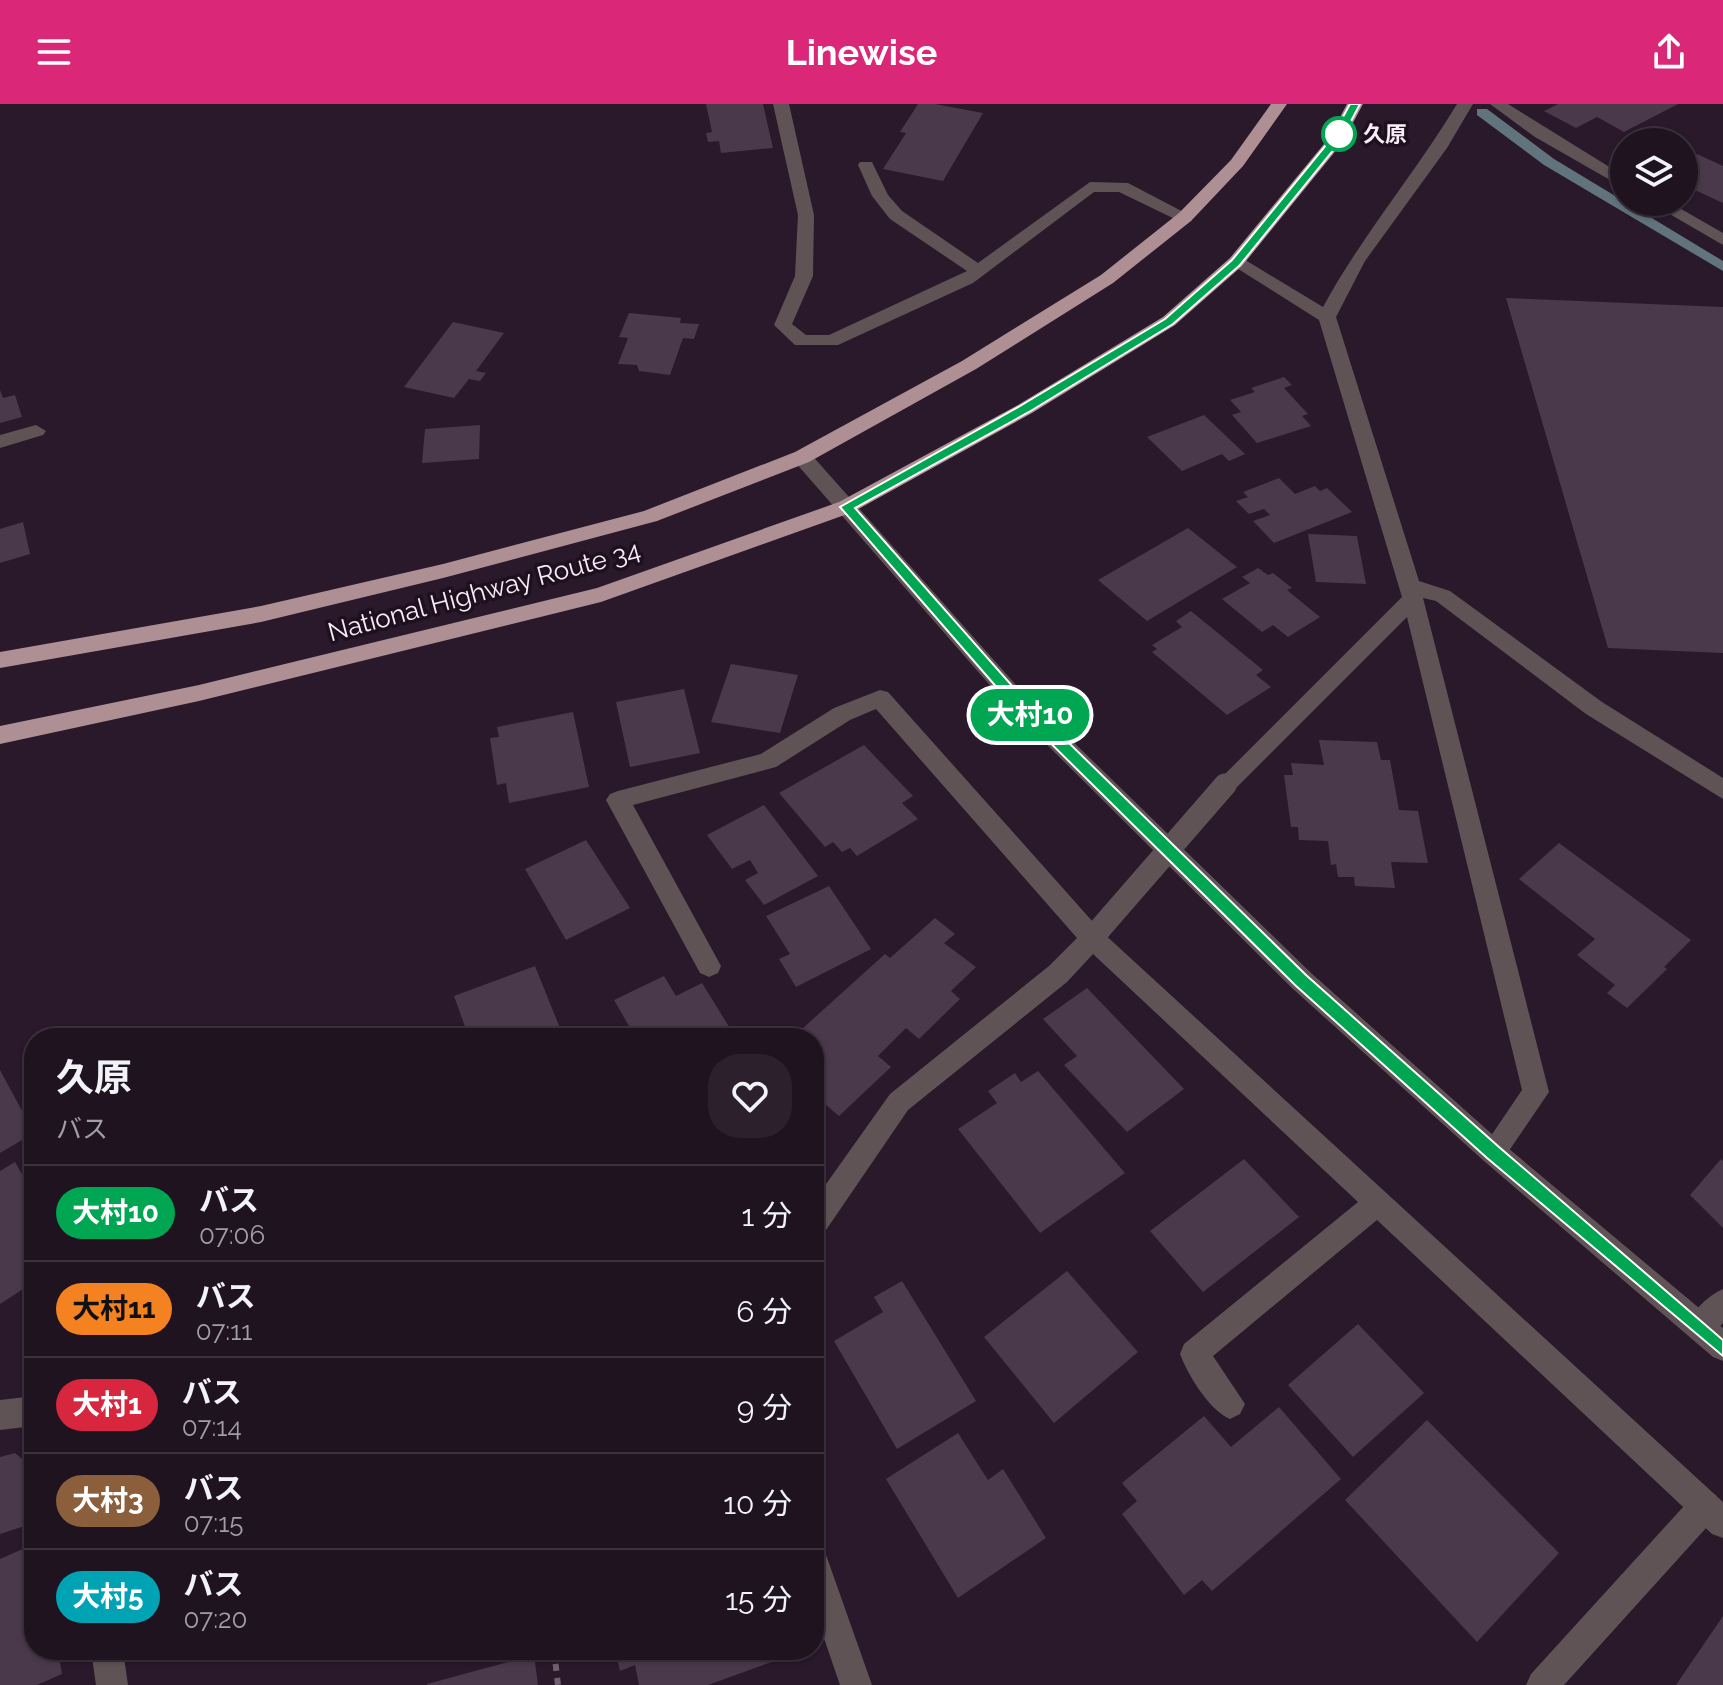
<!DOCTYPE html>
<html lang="ja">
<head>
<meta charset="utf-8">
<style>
  body { margin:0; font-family:Raleway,"Noto Sans JP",sans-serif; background:#2c202d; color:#f1f3f6; height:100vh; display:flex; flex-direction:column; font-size:30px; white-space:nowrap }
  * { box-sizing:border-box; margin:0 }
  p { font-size:26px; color:#a19ea5 }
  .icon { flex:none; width:44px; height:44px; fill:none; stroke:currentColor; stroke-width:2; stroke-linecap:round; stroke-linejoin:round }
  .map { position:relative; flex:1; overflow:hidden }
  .panel { position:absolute; left:24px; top:924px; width:800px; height:632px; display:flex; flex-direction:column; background:#1f1320; border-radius:32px; box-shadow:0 2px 6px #0004,0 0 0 2px #3c323e }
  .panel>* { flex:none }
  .badge { padding:0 16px; border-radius:26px; font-size:28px; line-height:52px }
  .buttons { position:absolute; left:1610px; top:24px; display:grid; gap:16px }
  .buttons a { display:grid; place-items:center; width:88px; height:88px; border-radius:50%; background:#1f1320; box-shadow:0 2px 6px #0004,0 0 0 2px #3c323e; font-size:40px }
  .map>.badge { position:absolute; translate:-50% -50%; box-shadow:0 0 0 4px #fff }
  .round { display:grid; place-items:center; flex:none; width:84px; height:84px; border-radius:32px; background:#2c202d }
  .headline { display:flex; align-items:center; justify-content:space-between; height:136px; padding:0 32px }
  h1 { font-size:38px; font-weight:700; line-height:60px }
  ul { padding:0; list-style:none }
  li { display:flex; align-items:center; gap:24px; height:96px; padding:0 32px; border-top:2px solid #3c323e }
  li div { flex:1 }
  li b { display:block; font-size:30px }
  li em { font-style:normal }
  li .badge { min-width:88px; font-weight:700; text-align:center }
  header { display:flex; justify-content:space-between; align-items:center; height:104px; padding:0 32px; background:#db2777; color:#fff; font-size:36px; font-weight:700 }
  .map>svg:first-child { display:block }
</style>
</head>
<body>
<header><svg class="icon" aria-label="menu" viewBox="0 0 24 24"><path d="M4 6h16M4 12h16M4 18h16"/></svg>Linewise<svg class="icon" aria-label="share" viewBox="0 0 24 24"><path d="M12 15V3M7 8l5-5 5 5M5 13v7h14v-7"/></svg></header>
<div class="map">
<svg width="1723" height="1581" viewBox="0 0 1723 1581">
  <rect width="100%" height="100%" fill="#29192a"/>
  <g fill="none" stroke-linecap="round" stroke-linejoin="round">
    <path fill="#61747d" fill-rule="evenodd" d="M1477,5H1487L1554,55L1723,157V167L1544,61L1477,11Z"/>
  </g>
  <path fill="#4a394b" d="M706,0H763L773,44L721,49L719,37L708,38L706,29L712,28Z
    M918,0H935L983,9L943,77L883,65L906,29L900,28Z
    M1558,0H1678L1624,28L1597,13L1576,24L1544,7Z
    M1697,50L1723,62V99L1684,81V60Z
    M1506,194L1723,203V549L1608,544Z
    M629,209L681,214L680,219L699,220L694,235L683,234L670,271L639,267L637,261L618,260L628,234L619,233Z
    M453,218L504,229L476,267L486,269L480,277L469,275L454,294L404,283Z
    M1284,273L1292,281L1284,284L1308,310L1302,312L1311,322L1257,339L1232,311L1241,308L1230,296L1255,288L1251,284Z
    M0,286L3,294L15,291L22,313L0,319Z
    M1204,311L1245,350L1229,357L1222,350L1182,367L1147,333Z
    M480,321L479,355L422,359L425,325Z
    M1279,374L1295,390L1315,382L1320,387L1327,384L1352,408L1274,439L1253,417L1270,411L1264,405L1249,410L1236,397L1248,393L1243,388Z
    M23,418L30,450L0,459V425Z
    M1188,424L1237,463L1147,517L1098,476Z
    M1308,430L1357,432L1366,480L1316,478Z
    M1258,464L1268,471L1273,469L1292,484L1287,486L1320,513L1288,533L1273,521L1262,528L1222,495L1250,479L1242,473Z
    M1191,507L1263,566L1256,571L1271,583L1227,611L1152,548L1157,545L1152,541L1182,523L1176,517Z
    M731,560L798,571L780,629L711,618Z
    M684,585L700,649L630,663L616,598Z
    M573,608L589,683L509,699L506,679L497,681L490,634L499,633L497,623Z
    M1319,636L1377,638L1381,656H1390L1399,706L1418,707L1428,759L1391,758L1395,784L1355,782L1354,773H1338L1336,760L1331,761L1328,737L1299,736L1298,723H1291L1284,671H1293L1291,659L1324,661Z
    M864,641L913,692L902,699L918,715L857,752L850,744L842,748L833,738L825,743L779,689Z
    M764,701L818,772L764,801L745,776L758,769L750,756L732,765L707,731Z
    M586,736L630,804L566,836L525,765Z
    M1559,739L1691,836L1664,863L1667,865L1627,904L1607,889L1615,881L1577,851L1595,835L1519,775Z
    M829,782L871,845L796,883L779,855L790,850L766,812Z
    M935,814L955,830L944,839L976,863L951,887L960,895L919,935L906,924L878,952L891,963L839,1012L814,991V934H792L885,850L890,854Z
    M535,862L564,934H469L454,892Z
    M664,872L676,892L702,879L736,934H636L614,896Z
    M1087,884L1184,985L1127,1028L1064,961L1077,952L1043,915Z
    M0,966L34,1029L0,1049Z
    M1038,967L1125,1069L1040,1129L958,1025L997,999L988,987L1015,969L1021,978Z
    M1244,1055L1299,1113L1203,1188L1150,1127Z
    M1721,1055L1723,1057V1124L1690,1091Z
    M15,1058L34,1091V1178L0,1200V1067Z
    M1067,1167L1138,1248L1054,1319L984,1233Z
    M902,1177L976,1297L897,1345L834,1237L883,1208L874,1193Z
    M1358,1220L1424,1289L1353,1353L1288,1281Z
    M1279,1303L1341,1375L1212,1487L1202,1476L1184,1491L1122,1410L1137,1397L1122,1379L1204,1312L1231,1343Z
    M1427,1316L1559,1449L1477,1538L1345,1396Z
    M958,1329L988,1376L1003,1365L1046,1434L958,1494L886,1375Z
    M15,1349L34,1365V1419L0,1430V1353Z
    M34,1440V1546H58L62,1570L37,1581H0V1455Z
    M1723,1512V1581H1676Z
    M615,1546H786L788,1552L708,1581H639L635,1561L620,1567Z
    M534,1551L538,1581H427V1580Z"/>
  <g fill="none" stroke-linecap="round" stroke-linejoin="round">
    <path stroke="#6f616f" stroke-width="6" stroke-dasharray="7 7" stroke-linecap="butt" d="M554,1546L558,1581"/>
    <path fill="#605355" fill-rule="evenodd" d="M1705,1387L1716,1391L1720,1402L1716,1413L1564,1581H1526L1531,1570L1694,1391Z"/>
    <path fill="#605355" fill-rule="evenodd" d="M773,0H789L814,111L813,172L792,220L806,231H829L967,167L890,115L872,92L858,61L860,58H872L888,91L902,107L978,159L1090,78L1128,79L1193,113L1191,117H1179L1119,88H1094L973,179L838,241H795L774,221L795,172L798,111Z
      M1457,0H1473L1447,44L1365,157L1336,213L1419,477L1450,487L1602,598L1723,674V695L1586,610L1436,497L1423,494L1549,988L1502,1057L1493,1060L1484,1057L1480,1048L1522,986L1407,513L1233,687L1225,690L1217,687L1214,681L1402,493L1319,216L1227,158L1230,154H1242L1323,203C1362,131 1415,70 1457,0Z
      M1490,0H1508L1624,72V84L1535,33Z
      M1649,98H1669L1723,129V141Z
      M36,321L46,327L43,331L0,344V331Z
      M880,586L888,588L1101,827L1723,1398V1434L1712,1430L1377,1116L1213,1252L1245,1300L1240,1310L1230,1315C1209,1306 1188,1271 1180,1250L1184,1240L1358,1098L1093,850L1067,878L908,1006L824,1129L814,1133V1097L890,990L1049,862L1077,834L876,605L850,616L776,663L633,701L721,862L718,869L709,873L700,869L606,696L610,690L618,687L761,650L834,604Z
      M1723,1185V1219L1710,1233L1700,1237L1690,1233L1686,1223C1692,1207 1707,1192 1723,1185Z
      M34,1292V1322L0,1326V1296Z
      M814,1443L825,1448L872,1581H840L814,1505Z
      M91,1546H123L128,1581H96Z"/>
    <path fill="#605355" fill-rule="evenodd" d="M802,347L809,348L1025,591L1310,868L1502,1039L1723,1224V1257L1713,1253L1484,1057L1292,884L1009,603L795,358L792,353Z"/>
    <path fill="#ae8f94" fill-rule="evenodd" d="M1271,0H1287L1243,62L1191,117L1113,179L976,265L809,358L657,417L443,474L261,518L0,564V548L261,502L443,460L644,407L795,348L962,257L1101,171L1179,109L1231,56Z
      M1347,0H1363L1342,39L1242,162L1175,221L1032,309L853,408L601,498L199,597L0,640V622L199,581L597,484L839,398L1018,301L1163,213L1230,154L1329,34Z"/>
    <path stroke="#605355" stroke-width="23" d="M1092,834L1225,681"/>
  </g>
  <path fill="#00a651" stroke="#fff" stroke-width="2" d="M1350,0H1360L1340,38L1240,161L1173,220L1029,308L855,404L1022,593L1306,871L1499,1043L1723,1236V1252L1487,1054L1295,881L1012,601L840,403L1020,302L1165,215L1232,156L1331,35Z"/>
  <circle fill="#fff" stroke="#00a651" stroke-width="4" cx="1339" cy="30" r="16"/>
  <g text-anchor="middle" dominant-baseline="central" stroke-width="7" stroke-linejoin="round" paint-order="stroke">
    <g font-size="22" font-weight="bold" fill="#f7ecf7" stroke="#1f1020" text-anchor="start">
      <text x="1363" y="30">久原</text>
    </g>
    <g font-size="26" fill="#f7ecf7" stroke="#1f1020">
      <text transform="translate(484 487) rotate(-15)">National Highway Route 34</text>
    </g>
  </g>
</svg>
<div class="buttons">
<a><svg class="icon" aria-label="layers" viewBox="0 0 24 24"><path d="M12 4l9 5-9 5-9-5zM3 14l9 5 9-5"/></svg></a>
</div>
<b class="badge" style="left:1030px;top:611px;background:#00a651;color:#fff">大村10</b>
<section class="panel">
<div class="headline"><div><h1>久原</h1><p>バス</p></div><a class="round"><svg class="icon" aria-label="heart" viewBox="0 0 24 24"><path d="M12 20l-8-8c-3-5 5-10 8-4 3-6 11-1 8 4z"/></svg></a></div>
<ul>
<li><span class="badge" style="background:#00a651;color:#fff">大村10</span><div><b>バス</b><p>07:06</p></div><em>1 分</em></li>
<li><span class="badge" style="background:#f58220;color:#111">大村11</span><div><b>バス</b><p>07:11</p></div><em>6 分</em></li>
<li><span class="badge" style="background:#d7263d;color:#fff">大村1</span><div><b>バス</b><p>07:14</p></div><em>9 分</em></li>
<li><span class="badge" style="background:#8b5e3c;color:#fff">大村3</span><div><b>バス</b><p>07:15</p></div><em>10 分</em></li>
<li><span class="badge" style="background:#00a3b4;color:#fff">大村5</span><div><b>バス</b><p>07:20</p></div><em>15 分</em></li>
</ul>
</section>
</div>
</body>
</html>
